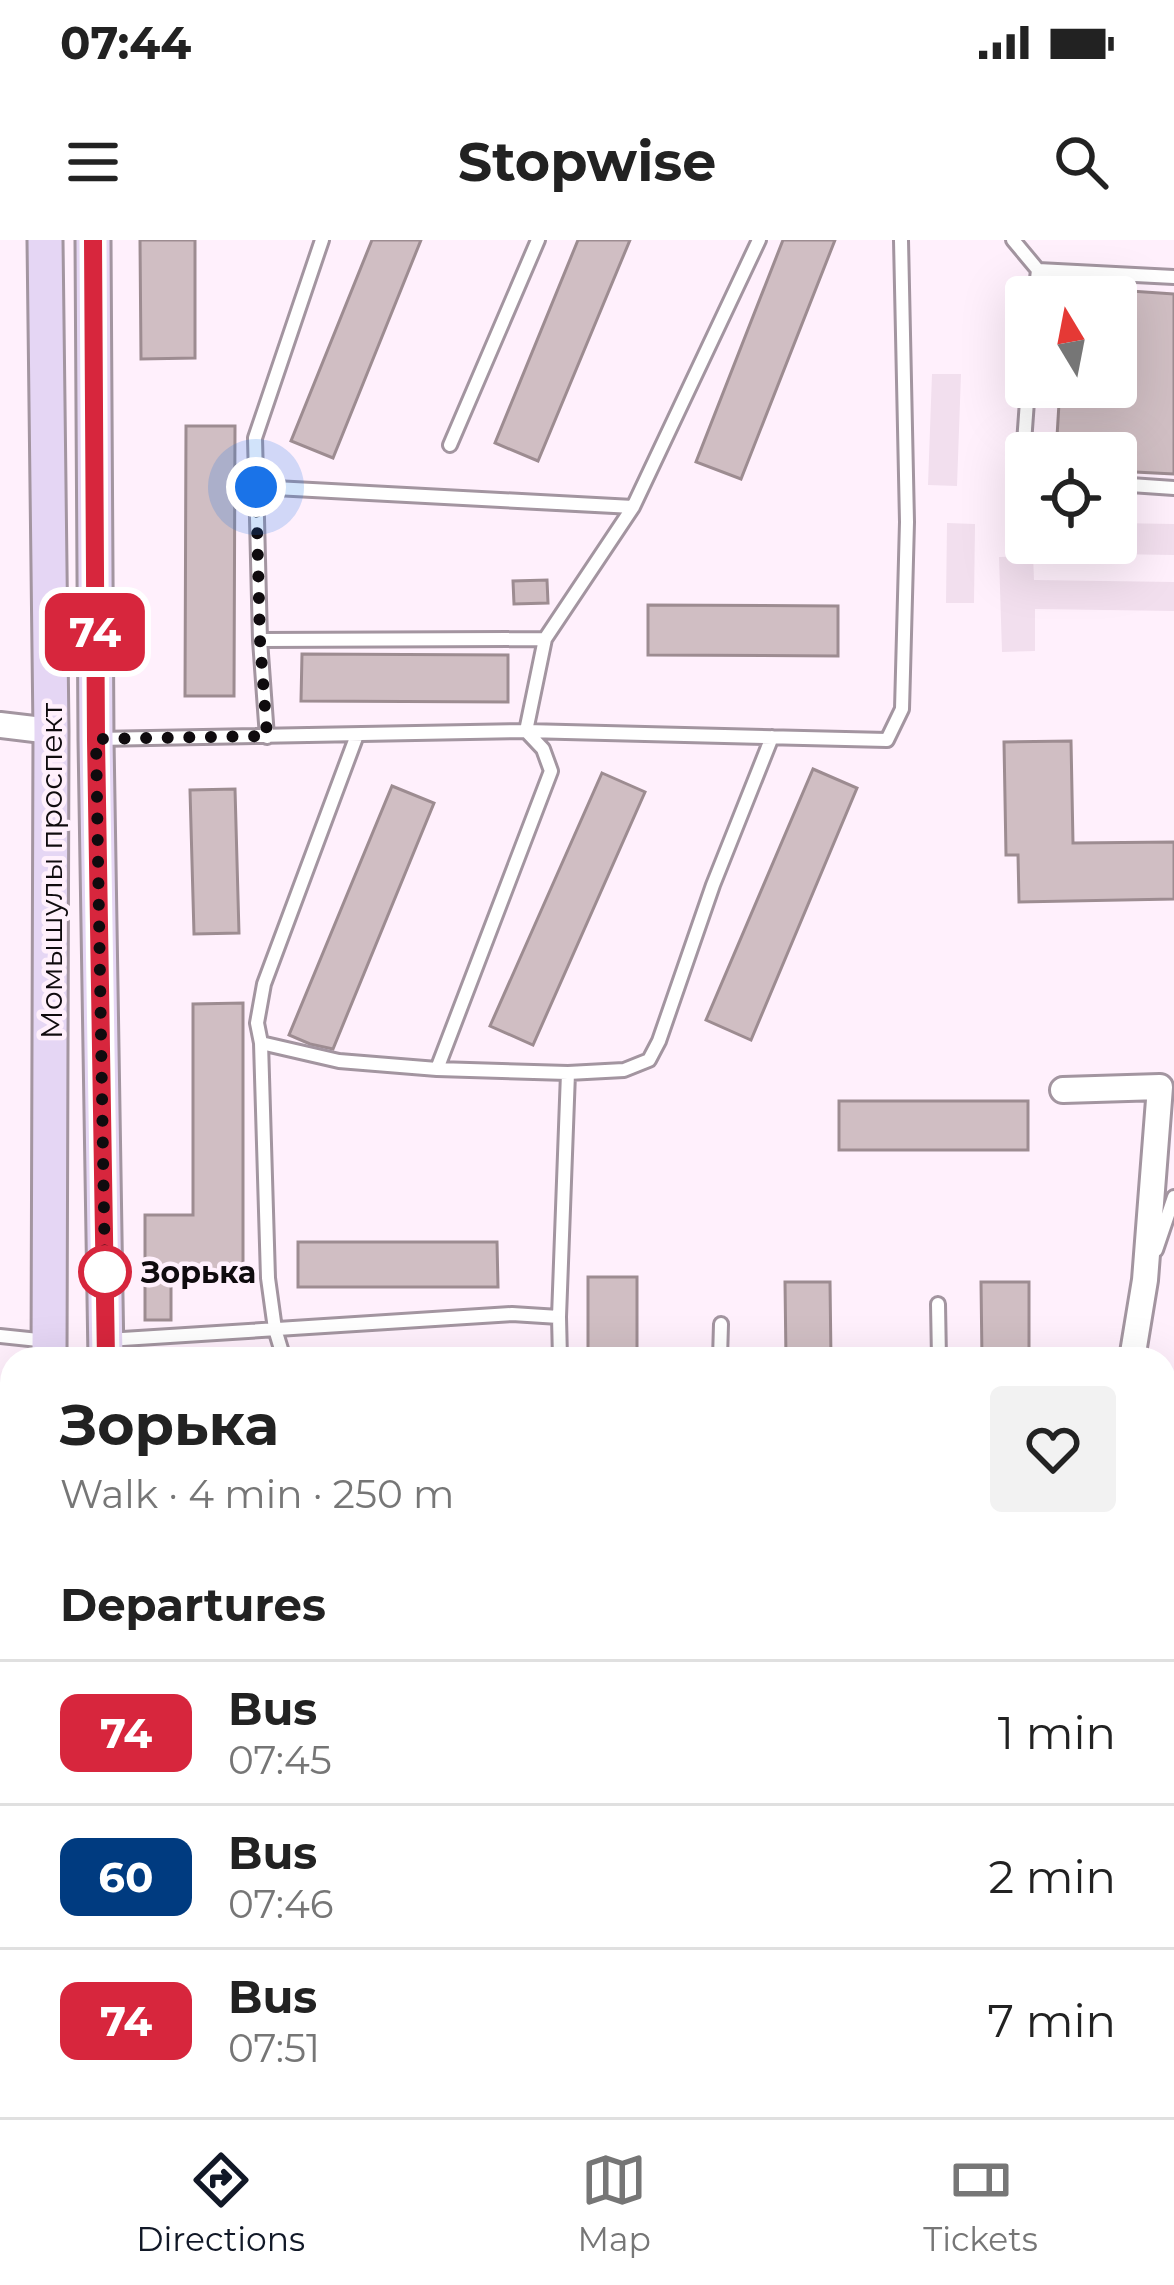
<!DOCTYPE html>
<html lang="en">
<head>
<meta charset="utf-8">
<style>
  body { margin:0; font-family:Montserrat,sans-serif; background:#f2f2f2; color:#222; height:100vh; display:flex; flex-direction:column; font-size:45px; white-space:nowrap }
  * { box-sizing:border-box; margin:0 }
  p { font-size:39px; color:#767676 }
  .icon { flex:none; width:66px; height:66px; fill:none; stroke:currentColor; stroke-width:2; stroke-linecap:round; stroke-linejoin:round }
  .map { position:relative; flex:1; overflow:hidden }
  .sheet { position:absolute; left:0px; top:1107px; width:1176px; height:771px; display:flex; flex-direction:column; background:#fff; border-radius:36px 36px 0 0; box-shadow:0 12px 48px #0002 }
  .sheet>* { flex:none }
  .badge { padding:0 24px; border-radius:18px; font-size:42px; line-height:78px }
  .needle { width:78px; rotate:350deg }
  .controls { position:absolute; left:1005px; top:36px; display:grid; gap:24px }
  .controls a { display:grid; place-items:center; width:132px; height:132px; border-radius:12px; background:#fff; box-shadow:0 12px 48px #0002; font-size:60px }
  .you { position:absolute; width:60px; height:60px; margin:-30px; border:9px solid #fff; border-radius:50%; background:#1a73e8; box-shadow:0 0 0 18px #1a73e833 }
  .map>.badge { position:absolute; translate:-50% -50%; box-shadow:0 0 0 6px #fff }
  h2 { padding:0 60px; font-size:45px; line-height:108px }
  .round { display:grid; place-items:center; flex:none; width:126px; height:126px; border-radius:12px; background:#f2f2f2 }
  .summary { display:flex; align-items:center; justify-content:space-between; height:204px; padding:0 60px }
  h1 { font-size:57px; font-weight:700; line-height:90px }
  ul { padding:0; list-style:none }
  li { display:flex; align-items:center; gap:36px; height:144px; padding:0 60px; border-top:3px solid #e0e0e0 }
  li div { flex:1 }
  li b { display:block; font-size:45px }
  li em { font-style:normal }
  li .badge { min-width:132px; font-weight:700; text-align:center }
  .status { display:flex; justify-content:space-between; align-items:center; height:84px; padding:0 60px; background:#fff; direction:ltr }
  .status svg { height:33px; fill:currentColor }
  header { display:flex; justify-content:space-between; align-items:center; height:156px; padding:0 60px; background:#fff; font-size:54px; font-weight:700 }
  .dock { display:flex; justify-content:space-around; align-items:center; height:168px; border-top:3px solid #e0e0e0; background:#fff; font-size:33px; color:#767676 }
  .dock a { display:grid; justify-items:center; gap:6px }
  .dock .active { color:#111827 }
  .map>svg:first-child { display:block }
</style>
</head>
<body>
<div class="status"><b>07:44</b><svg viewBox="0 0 49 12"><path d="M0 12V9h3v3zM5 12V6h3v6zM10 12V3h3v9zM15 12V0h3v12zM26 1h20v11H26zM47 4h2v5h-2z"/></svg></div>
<header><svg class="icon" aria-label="menu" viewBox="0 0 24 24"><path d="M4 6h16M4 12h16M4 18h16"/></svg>Stopwise<svg class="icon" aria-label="search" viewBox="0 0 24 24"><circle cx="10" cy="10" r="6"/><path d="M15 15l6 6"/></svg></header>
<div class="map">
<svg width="1174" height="1877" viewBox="0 0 1174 1877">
  <rect width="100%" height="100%" fill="#fff0fc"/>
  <path fill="#f2dfee" d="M932,134H961L957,246L928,245Z
    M947,283L975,284L974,363H946Z
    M1116,283L1174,284V315L1046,313V303H1116Z
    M1033,316L1034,340L1174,342V371L1035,369V411L1002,412L999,317Z"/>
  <path fill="#d0bec3" stroke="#9d8c91" stroke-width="3" d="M140,0H195V118L141,119Z
    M372,0H421L333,218L291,201Z
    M578,0H630L538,221L495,203Z
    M783,0H835L741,239L696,222Z
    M1116,50L1174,54V234L1116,231V213H1056L1060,147H1116Z
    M186,186H235L234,456H185Z
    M547,340L548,363L514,364L513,341Z
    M648,365L838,366V416L648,415Z
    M302,414L508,415V462L301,461Z
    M1071,501L1073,603L1174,602V659L1019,662L1018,615H1006L1004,502Z
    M813,529L857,548L751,800L706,780Z
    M602,533L645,552L533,805L490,786Z
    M392,546L434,563L333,809L310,804L289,795Z
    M235,549L239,693L194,694L190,550Z
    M243,763V1040H171V1080H145V975H193V764Z
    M839,861H1028V910H839Z
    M298,1002H497L498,1047H298Z
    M588,1037H637V1119H588Z
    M785,1042H830L831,1119H786Z
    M981,1042H1029V1119H982Z"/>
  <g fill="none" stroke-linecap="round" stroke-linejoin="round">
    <defs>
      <path id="lane" d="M1013,0L1038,30L1035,57
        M1038,30L1174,37
        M450,205L538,0
        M1026,224L1023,217L1028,147
        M1116,244L1174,248
        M256,247L633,267
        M545,399L633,267L759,0
        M260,400L545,399L526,491
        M526,491L543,509L551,531L437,829L568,833L559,1077
        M267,497L260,400L255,198L322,0
        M97,499L526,491L887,500L902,469L907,282L901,0
        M261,803L257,783L264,744L357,495
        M568,833L624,830L649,820L659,801L713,645L772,497
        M1156,1010L1174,957
        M938,1064L939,1119
        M0,1096L48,1101
        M107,1100L512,1074L559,1077L560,1119
        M284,1119L275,1089L268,1038L261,803L339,821L437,829
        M720,1119L721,1084
        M0,1632L12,1624
        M0,1813L12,1821
        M327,1866H345
        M934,1866L942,1877
        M644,1877V1866
        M864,1877L865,1866"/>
      <path id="street" d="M0,485L51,491
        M1063,850L1160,847L1145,1040L1132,1119"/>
      <path id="secondary" d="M45,0L51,491L49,1119
        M93,0L96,499L106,1119
        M1164,1330L1174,1320
        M0,1391H12
        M0,1495H12
        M47,1866V1877
        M106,1877V1866"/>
    </defs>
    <use href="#lane" stroke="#a395a0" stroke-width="18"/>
    <use href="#street" stroke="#a395a0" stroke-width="30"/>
    <use href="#secondary" stroke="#a395a0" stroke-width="39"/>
    <use href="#lane" stroke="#fff" stroke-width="12"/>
    <use href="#street" stroke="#fff" stroke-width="24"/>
    <use href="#secondary" stroke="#e5d6f4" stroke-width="33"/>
  </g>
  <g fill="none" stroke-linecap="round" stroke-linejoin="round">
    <defs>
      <path id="line" d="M93,0L96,499L106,1119"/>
    </defs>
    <use href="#line" stroke="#fff" stroke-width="27"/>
    <use href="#line" stroke="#d7263d" stroke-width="18"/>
    <path stroke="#0f0b0e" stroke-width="12" stroke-dasharray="0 21.6" d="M105,1032L96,499L267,496L260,400L256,247"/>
  </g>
  <circle fill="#fff" stroke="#d7263d" stroke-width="6" cx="105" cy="1032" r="24"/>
  <g text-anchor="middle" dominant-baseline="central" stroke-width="9" stroke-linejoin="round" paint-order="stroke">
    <g font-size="30" fill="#0f0b0e" stroke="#fff0fc">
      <text transform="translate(51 631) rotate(-90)">Момышулы проспект</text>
    </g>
    <g font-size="30" font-weight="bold" fill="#0f0b0e" stroke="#fff0fc" text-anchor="start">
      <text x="141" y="1032">Зорька</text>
    </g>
  </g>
</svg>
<div class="controls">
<a><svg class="needle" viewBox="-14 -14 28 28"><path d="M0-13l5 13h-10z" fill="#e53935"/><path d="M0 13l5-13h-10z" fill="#767676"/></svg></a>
<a><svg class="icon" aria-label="locate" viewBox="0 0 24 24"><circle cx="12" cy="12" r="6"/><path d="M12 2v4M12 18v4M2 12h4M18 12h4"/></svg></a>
</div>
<div class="you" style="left:256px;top:247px"></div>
<b class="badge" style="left:95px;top:392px;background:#d7263d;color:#fff">74</b>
<section class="sheet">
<div class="summary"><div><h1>Зорька</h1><p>Walk · 4 min · 250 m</p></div><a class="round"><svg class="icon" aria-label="heart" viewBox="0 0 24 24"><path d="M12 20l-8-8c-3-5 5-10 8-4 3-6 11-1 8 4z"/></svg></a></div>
<h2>Departures</h2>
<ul>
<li><span class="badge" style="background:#d7263d;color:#fff">74</span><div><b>Bus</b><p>07:45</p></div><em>1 min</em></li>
<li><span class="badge" style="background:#003b80;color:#fff">60</span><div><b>Bus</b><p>07:46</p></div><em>2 min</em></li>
<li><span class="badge" style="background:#d7263d;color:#fff">74</span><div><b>Bus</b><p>07:51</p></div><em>7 min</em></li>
</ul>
</section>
</div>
<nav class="dock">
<a class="active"><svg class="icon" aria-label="directions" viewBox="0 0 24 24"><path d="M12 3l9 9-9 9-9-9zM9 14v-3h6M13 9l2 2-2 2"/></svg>Directions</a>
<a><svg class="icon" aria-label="map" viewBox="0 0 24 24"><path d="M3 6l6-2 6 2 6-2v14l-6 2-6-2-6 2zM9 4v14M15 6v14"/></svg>Map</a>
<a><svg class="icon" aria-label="tickets" viewBox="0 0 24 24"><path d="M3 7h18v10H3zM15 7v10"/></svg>Tickets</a>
</nav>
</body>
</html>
